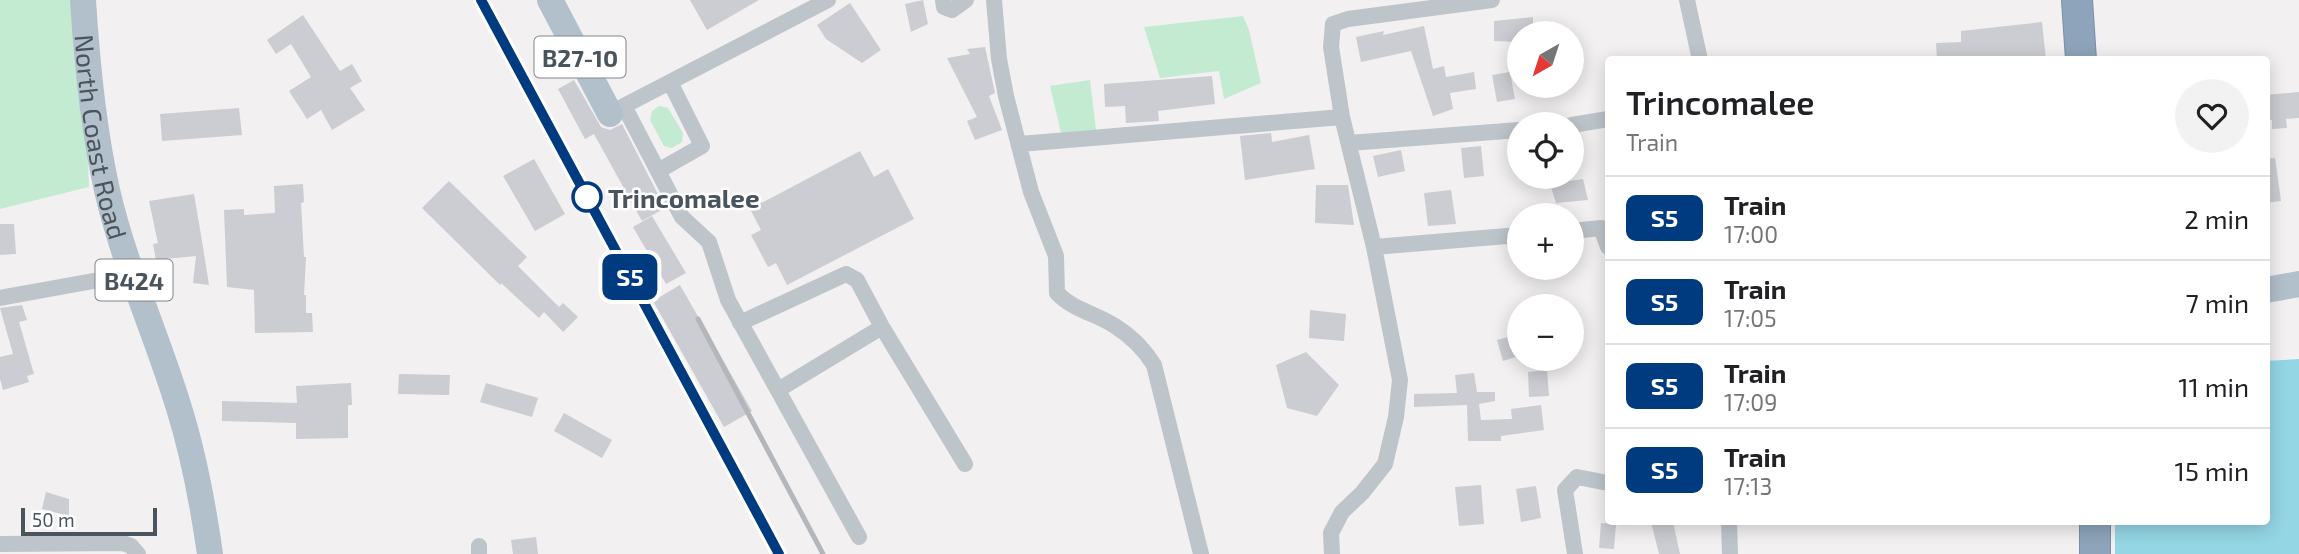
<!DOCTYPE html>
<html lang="en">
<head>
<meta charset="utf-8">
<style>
  body { margin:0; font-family:"Exo 2",sans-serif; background:#f2f2f2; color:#202124; height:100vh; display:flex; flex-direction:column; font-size:26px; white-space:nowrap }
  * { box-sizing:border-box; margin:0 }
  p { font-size:23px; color:#757577 }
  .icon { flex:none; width:38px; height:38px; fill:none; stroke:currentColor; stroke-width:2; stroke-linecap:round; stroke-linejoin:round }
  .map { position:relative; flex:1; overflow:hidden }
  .drawer { position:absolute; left:1605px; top:56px; width:665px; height:469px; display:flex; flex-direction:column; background:#fff; border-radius:7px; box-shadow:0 4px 18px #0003 }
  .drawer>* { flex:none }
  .badge { padding:0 14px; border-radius:10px; font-size:24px; line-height:46px }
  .needle { width:46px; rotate:219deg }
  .fabs { position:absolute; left:1507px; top:21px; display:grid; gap:14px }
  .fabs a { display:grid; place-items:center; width:77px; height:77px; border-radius:50%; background:#fff; box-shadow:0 4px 18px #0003; font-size:35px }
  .scale { position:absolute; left:21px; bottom:18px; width:136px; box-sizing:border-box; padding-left:7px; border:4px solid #4a545c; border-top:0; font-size:19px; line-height:24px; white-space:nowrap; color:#4a545c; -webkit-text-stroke:5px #fff; paint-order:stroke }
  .map>.badge { position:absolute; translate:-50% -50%; box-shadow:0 0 0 4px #fff }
  .round { display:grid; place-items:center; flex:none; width:74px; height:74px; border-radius:37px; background:#f2f2f2 }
  .summary { display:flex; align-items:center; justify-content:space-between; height:119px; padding:0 21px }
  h1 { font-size:33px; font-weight:600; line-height:52px }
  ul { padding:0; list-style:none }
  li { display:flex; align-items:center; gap:21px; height:84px; padding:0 21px; border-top:2px solid #e0e0e0 }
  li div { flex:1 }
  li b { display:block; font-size:26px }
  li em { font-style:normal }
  li .badge { min-width:77px; font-weight:700; text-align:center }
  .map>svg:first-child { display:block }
</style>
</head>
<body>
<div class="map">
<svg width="2299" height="554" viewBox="0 0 2299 554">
  <rect width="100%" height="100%" fill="#f2f0f0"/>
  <path fill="#c3ebd2" d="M0,0H80L89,187L0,209Z
    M1243,16L1249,30L1261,83L1224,99L1219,71L1160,78L1144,27Z
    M1090,80L1096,130L1061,133L1050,86Z
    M659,106L668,108L683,133L682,142L672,148L664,146L650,120L652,111Z"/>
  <path fill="#94d6e4" d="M2299,359V554H2115V522H2266V361Z"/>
  <path fill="#cbcdd2" d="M690,0H759L707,30Z
    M923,0L928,24L911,32L905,4Z
    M850,3L881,50L862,63L826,39L817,25Z
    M303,15L340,71L352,64L362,81L350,88L365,110L332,130L321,110L307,119L289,91L311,77L291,44L276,54L267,40Z
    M1533,17V33H1519V42L1494,41V21Z
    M2042,22L2046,60H1937L1936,43L1961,42V31Z
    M1424,26L1433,69L1444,66L1446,77L1474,72L1476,89L1450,93L1453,109L1433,116L1411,51L1361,62L1356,37L1384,31L1383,35Z
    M985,47L995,93L989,96L1002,130L975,140L967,121L977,117L947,58L970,54L967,49Z
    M1510,72L1515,99L1497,102L1492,75Z
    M1212,76L1215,104L1158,111L1159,121L1126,123L1125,106L1105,107L1104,84Z
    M574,80L601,127L610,130L622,124L665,208L642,221L594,134L585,139L558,89Z
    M2299,92V118L2286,119L2287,128L2272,129V120L2266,121V95Z
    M239,108L242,135L162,141L160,114Z
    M1271,133L1272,142L1309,135L1315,169L1245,180L1240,136Z
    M1481,146L1484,176L1464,178L1461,148Z
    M1401,150L1405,171L1378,177L1373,156Z
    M860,151L874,177L888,169L914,219L787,285L776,263L768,267L751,235L761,230L750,209Z
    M2275,158L2281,201L2266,203V159Z
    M534,159L565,214L535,231L503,176Z
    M1583,179L1588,200L1556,203L1550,184Z
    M449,181L527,257L518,266L559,307L563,303L578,317L563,332L544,312L539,318L501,283L500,285L422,208Z
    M303,184L304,202L301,203L304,257H306L304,295H306V313H312L313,332L255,333L254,290L227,287L224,210L244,209V215L275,213L274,186Z
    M1316,185H1348L1354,225L1315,223Z
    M1451,190L1456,224L1428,226L1424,193Z
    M194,194L202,241L209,285L193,283L196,256L156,260L153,244L158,243L149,201Z
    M652,216L686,273L666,284L633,227Z
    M0,224H14L16,254L0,255Z
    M680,285L752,411L724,427L653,301Z
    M22,305L27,320L19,322L34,374L27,376L29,382L3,390L0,379V357L13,354L0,308Z
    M1310,310L1346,314L1344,341L1309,338Z
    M1519,334V356L1503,361L1497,340Z
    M1306,352L1339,385L1317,416L1287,408L1276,365Z
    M1547,370L1549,396L1529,397L1528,372Z
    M1474,373L1477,392H1495V401L1479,404L1481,420L1512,419L1511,409L1541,405L1544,430L1501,436V441H1468L1467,405L1414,407V394L1457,393L1455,375Z
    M399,374L450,375L449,395L398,394Z
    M351,383L352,405H348V438L296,439V423L222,421V401L297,403L296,386Z
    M486,383L538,398L532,417L480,402Z
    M564,413L612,440L602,458L554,431Z
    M1481,485L1484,524L1459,526L1455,487Z
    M1536,486L1541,518L1521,522L1516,489Z
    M46,492L69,499V516L42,509Z
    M1651,522H1673L1680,554H1659Z
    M1601,523L1616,524L1614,549L1599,548Z
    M536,537L538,554H513L511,540Z"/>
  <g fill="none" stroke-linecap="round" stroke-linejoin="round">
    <defs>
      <path id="highway" d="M2077,0L2081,60
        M2095,522V554"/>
    </defs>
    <use href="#highway" stroke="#788fa5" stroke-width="32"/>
    <path stroke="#bdc5cb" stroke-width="16" d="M943,0L944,7L952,10L966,0
      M994,0L999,59L1006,96L1031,192L1056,256L1057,293C1073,310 1095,313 1115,326C1131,336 1144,349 1154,365L1201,554
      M1687,0L1700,60
      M624,106L682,217L709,242L728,300L859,537
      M616,110L828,0
      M1572,125L1608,119
      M1349,143L1519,130
      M1020,144L1342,117L1331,47L1333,24L1348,19L1492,0
      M658,171L702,146L670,82
      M1572,231L1601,228L1608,247
      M1374,247L1519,235
      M0,298L132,274
      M740,323L846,274L857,280L882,327L965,464
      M778,390L882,327
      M1729,522L1730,554
      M0,544L123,543L131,546L138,554
      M479,546V554
      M1332,554L1331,533L1342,512L1362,493L1385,464L1396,417L1400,380L1374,247L1342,117
      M1575,554L1565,490L1577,477L1608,483"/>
    <g stroke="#b2c0cc" stroke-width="26">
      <path id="s1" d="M83,0C87,64 93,128 107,190C124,265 157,335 179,408C194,456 203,505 210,554"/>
      <path d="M550,0L610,114"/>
      <path d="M2266,290L2299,284"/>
    </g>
    <use href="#highway" stroke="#8da4ba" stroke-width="30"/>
    <path stroke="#b3b6ba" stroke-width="5" d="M478,0L778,554
      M698,319L823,554"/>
  </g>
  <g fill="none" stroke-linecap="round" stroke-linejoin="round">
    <defs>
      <path id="line" d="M481,0L779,554"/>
    </defs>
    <use href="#line" stroke="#fff" stroke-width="16"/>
    <use href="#line" stroke="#003b80" stroke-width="10"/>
  </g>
  <circle fill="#fff" stroke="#003b80" stroke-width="3.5" cx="587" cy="197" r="14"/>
  <g text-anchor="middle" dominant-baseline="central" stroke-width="5" stroke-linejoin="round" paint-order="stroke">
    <g fill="#fff" stroke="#80878d" stroke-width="2">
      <rect x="534.5" y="36.5" width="91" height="41" rx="5"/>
      <rect x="95.5" y="259.5" width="77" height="41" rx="5"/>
    </g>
    <g font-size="24" font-weight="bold" fill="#4a545c">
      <text x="580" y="57">B27-10</text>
      <text x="134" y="280">B424</text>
    </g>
    <g font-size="26" fill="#4a545c" stroke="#fff">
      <text stroke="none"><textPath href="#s1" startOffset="138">North Coast Road</textPath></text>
    </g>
    <g font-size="26" font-weight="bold" fill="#4a545c" stroke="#fff" text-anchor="start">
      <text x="608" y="197">Trincomalee</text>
    </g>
  </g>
</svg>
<div class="fabs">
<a><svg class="needle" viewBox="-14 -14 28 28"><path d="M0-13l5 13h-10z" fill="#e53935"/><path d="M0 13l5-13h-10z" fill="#757577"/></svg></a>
<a><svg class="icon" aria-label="locate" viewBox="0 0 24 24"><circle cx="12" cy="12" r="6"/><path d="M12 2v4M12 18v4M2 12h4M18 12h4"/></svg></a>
<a>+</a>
<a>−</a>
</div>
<div class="scale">50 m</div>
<b class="badge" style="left:630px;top:277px;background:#003b80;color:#fff">S5</b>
<section class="drawer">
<div class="summary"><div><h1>Trincomalee</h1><p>Train</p></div><a class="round"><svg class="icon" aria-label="heart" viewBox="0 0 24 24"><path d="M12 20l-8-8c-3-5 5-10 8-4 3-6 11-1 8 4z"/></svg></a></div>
<ul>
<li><span class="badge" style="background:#003b80;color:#fff">S5</span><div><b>Train</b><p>17:00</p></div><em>2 min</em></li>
<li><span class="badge" style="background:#003b80;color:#fff">S5</span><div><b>Train</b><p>17:05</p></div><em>7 min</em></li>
<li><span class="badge" style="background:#003b80;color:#fff">S5</span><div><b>Train</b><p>17:09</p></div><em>11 min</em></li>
<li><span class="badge" style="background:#003b80;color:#fff">S5</span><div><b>Train</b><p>17:13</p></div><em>15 min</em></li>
</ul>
</section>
</div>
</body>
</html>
